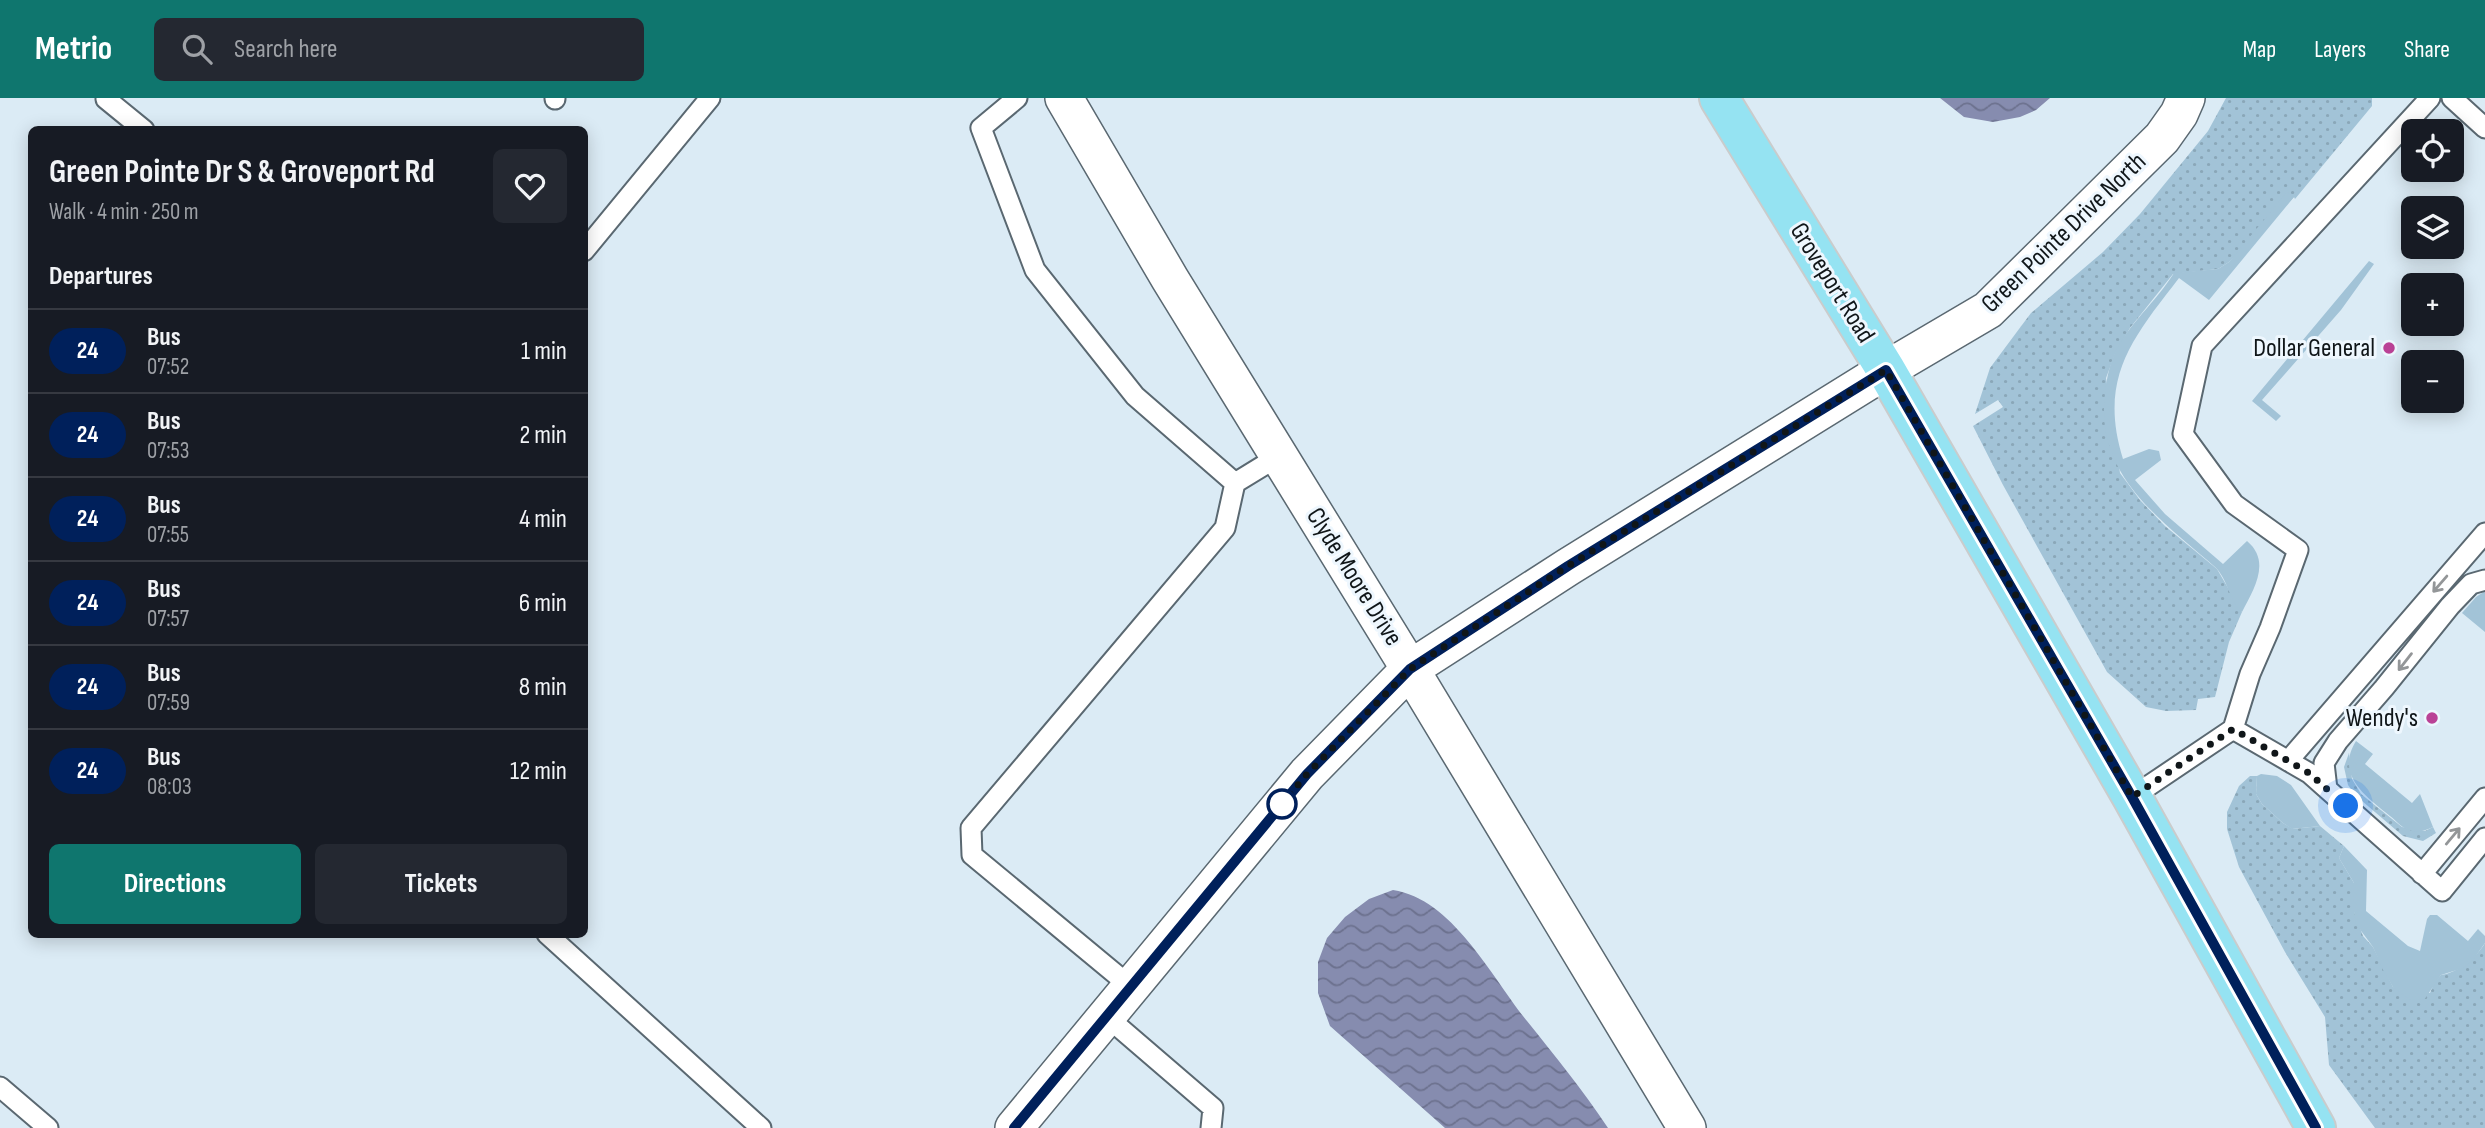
<!DOCTYPE html>
<html lang="en">
<head>
<meta charset="utf-8">
<style>
  body { margin:0; font-family:"Sofia Sans Condensed",sans-serif; background:#242831; color:#f1f3f6; height:100vh; display:flex; flex-direction:column; font-size:26px; white-space:nowrap }
  * { box-sizing:border-box; margin:0 }
  p { font-size:23px; color:#9ea1a6 }
  .icon { flex:none; width:38px; height:38px; fill:none; stroke:currentColor; stroke-width:2; stroke-linecap:round; stroke-linejoin:round }
  .map { position:relative; flex:1; overflow:hidden }
  .sheet { position:absolute; left:28px; top:28px; width:560px; height:812px; display:flex; flex-direction:column; background:#171b24; border-radius:10px; box-shadow:0 4px 18px #0003 }
  .sheet>* { flex:none }
  .badge { padding:0 14px; border-radius:23px; font-size:24px; line-height:46px }
  .controls { position:absolute; left:2401px; top:21px; display:grid; gap:14px }
  .controls a { display:grid; place-items:center; width:63px; height:63px; border-radius:10px; background:#171b24; box-shadow:0 4px 18px #0003; font-size:35px }
  .you { position:absolute; width:35px; height:35px; margin:-18px; border:5px solid #fff; border-radius:50%; background:#1a73e8; box-shadow:0 0 0 10px #1a73e833 }
  .map>.badge { position:absolute; translate:-50% -50%; box-shadow:0 0 0 4px #fff }
  h2 { padding:0 21px; font-size:26px; line-height:63px }
  .round { display:grid; place-items:center; flex:none; width:74px; height:74px; border-radius:10px; background:#242831 }
  .overview { display:flex; align-items:center; justify-content:space-between; height:119px; padding:0 21px }
  h1 { font-size:33px; font-weight:700; line-height:52px }
  .button { display:flex; gap:14px; margin-top:auto; padding:14px 21px }
  .button a { flex:1; height:80px; border-radius:10px; background:#0f766e; color:#fff; font-size:28px; font-weight:700; line-height:80px; text-align:center }
  .button a+a { background:#242831; color:#f1f3f6 }
  ul { padding:0; list-style:none }
  li { display:flex; align-items:center; gap:21px; height:84px; padding:0 21px; border-top:2px solid #363941 }
  li div { flex:1 }
  li b { display:block; font-size:26px }
  li em { font-style:normal }
  li .badge { min-width:77px; font-weight:700; text-align:center }
  header { display:flex; align-items:center; gap:42px; box-sizing:border-box; height:98px; padding:0 35px; background:#0f766e; color:#fff }
  header strong { font-size:33px }
  nav { display:flex; gap:38px; margin-inline-start:auto; font-size:24px }
  .search { width:490px; height:63px; background:#242831; display:flex; align-items:center; gap:18px; box-sizing:border-box; padding:0 24px; border-radius:10px; color:#9ea1a6; font-size:26px }
  .map>svg:first-child { display:block }
</style>
</head>
<body>
<header>
<strong>Metrio</strong>
<div class="search"><svg class="icon" aria-label="search" viewBox="0 0 24 24"><circle cx="10" cy="10" r="6"/><path d="M15 15l6 6"/></svg>Search here</div>
<nav><a>Map</a><a>Layers</a><a>Share</a></nav>
</header>
<div class="map">
<svg width="2485" height="1030" viewBox="0 0 2485 1030">
  <defs>
    <pattern id="grass-dots" width="8" height="8" patternUnits="userSpaceOnUse" patternTransform="scale(1.75)"><rect width="8" height="8" fill="#a2c3d7"/><path d="M2 2h.1M6 6h.1" fill="none" stroke="#8aa7b8" stroke-width="1.8" stroke-linecap="round"/></pattern>
    <pattern id="water-waves" width="16" height="10" patternUnits="userSpaceOnUse" patternTransform="scale(1.75)"><rect width="16" height="10" fill="#868caf"/><path d="M0 5q4-4 8 0t8 0" fill="none" stroke="#6c718e"/></pattern>
  </defs>
  <rect width="100%" height="100%" fill="#dbebf5"/>
  <path fill="url(#grass-dots)" d="M2226,0H2372V8L2295,101L2294,99L2229,164L2218,171L2173,176L2130,230L2115,256L2106,280L2120,375L2140,402L2165,428L2217,471L2242,514L2229,544L2215,599L2198,601L2196,612L2166,613L2146,609L2107,574L2003,387L1973,328L2003,309L1998,302L1975,316L1990,270L2019,231L2031,215L2103,154L2140,116L2208,33Z
    M2349,655L2352,681L2361,696L2402,729L2425,733L2433,729L2436,735L2423,743L2403,738L2355,697L2348,687L2344,669Z
    M2250,678H2257L2256,696L2262,706L2283,725L2293,731L2320,728L2344,748L2339,760L2354,785V814L2363,838L2373,849L2393,889L2430,895L2434,885L2441,877C2457,875 2477,859 2485,845V1030H2375L2329,967L2325,919L2285,854L2239,769L2227,731V714L2239,688Z"/>
  <path fill="#a2c3d7" d="M2287,94L2294,99L2209,202L2179,180C2132,241 2098,280 2123,361L2149,351L2159,353L2161,362L2135,382L2165,416L2223,466L2247,443C2272,464 2253,492 2242,514C2229,503 2228,481 2215,469C2165,425 2102,383 2104,309C2105,291 2107,274 2114,257C2128,226 2156,204 2174,175L2218,171L2229,164Z
    M2369,163L2374,166L2341,212L2262,302L2281,318L2276,323L2252,303Z
    M2485,493V534L2462,515L2476,499Z
    M2356,643L2373,656L2365,666L2412,705L2420,696L2433,729C2426,732 2419,735 2412,733C2402,731 2397,723 2390,718C2365,698 2335,677 2356,643Z
    M2261,676L2277,678L2291,687L2320,728L2292,731L2283,725L2262,706L2256,696L2257,678Z
    M2344,748L2367,772L2366,813L2408,848L2420,853L2427,821L2430,817H2437L2468,843L2478,831L2485,838V845L2473,862L2463,870L2441,877L2424,902L2409,901L2393,889L2383,872L2373,849L2356,826L2354,814V785L2339,760Z"/>
  <path fill="url(#water-waves)" d="M1940,0H2050L2036,12L2020,19L1993,24L1964,19Z
    M1393,792C1453,801 1492,880 1527,923C1555,958 1583,992 1608,1030H1445L1330,928L1318,895V864L1327,840L1345,819L1369,801Z"/>
  <g fill="none" stroke-linecap="round" stroke-linejoin="round">
    <defs>
      <path id="lane" d="M1017,0L981,30L1035,172L1135,298L1235,385L1225,430L971,730L972,757L1130,888
        M2452,0L2485,30
        M106,1L144,32
        M555,1V0
        M584,153L710,0
        M1235,385L1279,358
        M2233,631L2309,675L2442,793L2485,740
        M2288,663L2485,435
        M2327,691L2324,665L2338,643L2384,590L2450,508L2471,486L2485,482
        M2132,699L2233,631L2250,576L2270,530L2298,452L2234,406L2183,336L2202,248L2430,0
        M2422,776L2485,700
        M547,836L761,1030
        M1106,918L1213,1010L1211,1030
        M0,989L48,1030"/>
      <path id="street" d="M1064,0L1170,181L1410,571L1687,1030
        M1014,1030L1307,676L1410,571L1568,469L1886,272L1988,212L2162,40L2179,16L2186,0"/>
      <path id="primary" d="M1719,0L1886,272L2132,699L2316,1030"/>
    </defs>
    <use href="#lane" stroke="#5a6871" stroke-width="23"/>
    <use href="#street" stroke="#5a6871" stroke-width="40"/>
    <use href="#primary" stroke="#cacccc" stroke-width="42"/>
    <use href="#lane" stroke="#fff" stroke-width="19"/>
    <use href="#street" stroke="#fff" stroke-width="37"/>
    <use href="#primary" stroke="#95e3f2" stroke-width="38"/>
  </g>
  <defs><path id="oneway-shaft" d="M-6 0H5M1.5-3L5.5 0L1.5 3" fill="none" stroke-width="1.6" stroke-linecap="round" stroke-linejoin="round" transform="scale(1.75)"/></defs>
  <g stroke="#939698">
    <use href="#oneway-shaft" transform="translate(2440 486) rotate(131)"/>
    <use href="#oneway-shaft" transform="translate(2405 564) rotate(128)"/>
    <use href="#oneway-shaft" transform="translate(2453 738) rotate(-50)"/>
  </g>
  <g fill="none" stroke-linecap="round" stroke-linejoin="round">
    <defs>
      <path id="line" d="M1014,1030L1307,676L1410,571L1568,468L1886,272L2132,699L2316,1030"/>
    </defs>
    <use href="#line" stroke="#fff" stroke-width="16"/>
    <use href="#line" stroke="#00205b" stroke-width="10"/>
    <path stroke="#101619" stroke-width="7" stroke-dasharray="0 12.6" d="M1282,706L1307,676L1410,571L1568,468L1886,272L2132,699L2233,631L2309,675L2346,708"/>
  </g>
  <g fill="#ba4296" stroke="#eef7fe" stroke-width="2.5">
    <circle cx="2389" cy="250" r="7"/>
    <circle cx="2432" cy="620" r="7"/>
  </g>
  <circle fill="#fff" stroke="#00205b" stroke-width="3.5" cx="1282" cy="706" r="14"/>
  <g text-anchor="middle" dominant-baseline="central" stroke-width="6" stroke-linejoin="round" paint-order="stroke">
    <g font-size="26" fill="#101619" stroke="#eef7fe">
      <text transform="translate(2064 135) rotate(-44)">Green Pointe Drive North</text>
      <text transform="translate(1832 185) rotate(58)">Groveport Road</text>
      <text transform="translate(1354 479) rotate(58)">Clyde Moore Drive</text>
    </g>
    <g font-size="26" fill="#101619" stroke="#eef7fe" text-anchor="end">
      <text x="2375" y="250">Dollar General</text>
      <text x="2418" y="620">Wendy's</text>
    </g>
  </g>
</svg>
<div class="controls">
<a><svg class="icon" aria-label="locate" viewBox="0 0 24 24"><circle cx="12" cy="12" r="6"/><path d="M12 2v4M12 18v4M2 12h4M18 12h4"/></svg></a>
<a><svg class="icon" aria-label="layers" viewBox="0 0 24 24"><path d="M12 4l9 5-9 5-9-5zM3 14l9 5 9-5"/></svg></a>
<a>+</a>
<a>−</a>
</div>
<div class="you" style="left:2346px;top:708px"></div>
<section class="sheet">
<div class="overview"><div><h1>Green Pointe Dr S &amp; Groveport Rd</h1><p>Walk · 4 min · 250 m</p></div><a class="round"><svg class="icon" aria-label="heart" viewBox="0 0 24 24"><path d="M12 20l-8-8c-3-5 5-10 8-4 3-6 11-1 8 4z"/></svg></a></div>
<h2>Departures</h2>
<ul>
<li><span class="badge" style="background:#00205b;color:#fff">24</span><div><b>Bus</b><p>07:52</p></div><em>1 min</em></li>
<li><span class="badge" style="background:#00205b;color:#fff">24</span><div><b>Bus</b><p>07:53</p></div><em>2 min</em></li>
<li><span class="badge" style="background:#00205b;color:#fff">24</span><div><b>Bus</b><p>07:55</p></div><em>4 min</em></li>
<li><span class="badge" style="background:#00205b;color:#fff">24</span><div><b>Bus</b><p>07:57</p></div><em>6 min</em></li>
<li><span class="badge" style="background:#00205b;color:#fff">24</span><div><b>Bus</b><p>07:59</p></div><em>8 min</em></li>
<li><span class="badge" style="background:#00205b;color:#fff">24</span><div><b>Bus</b><p>08:03</p></div><em>12 min</em></li>
</ul>
<div class="button"><a>Directions</a><a>Tickets</a></div>
</section>
</div>
</body>
</html>
